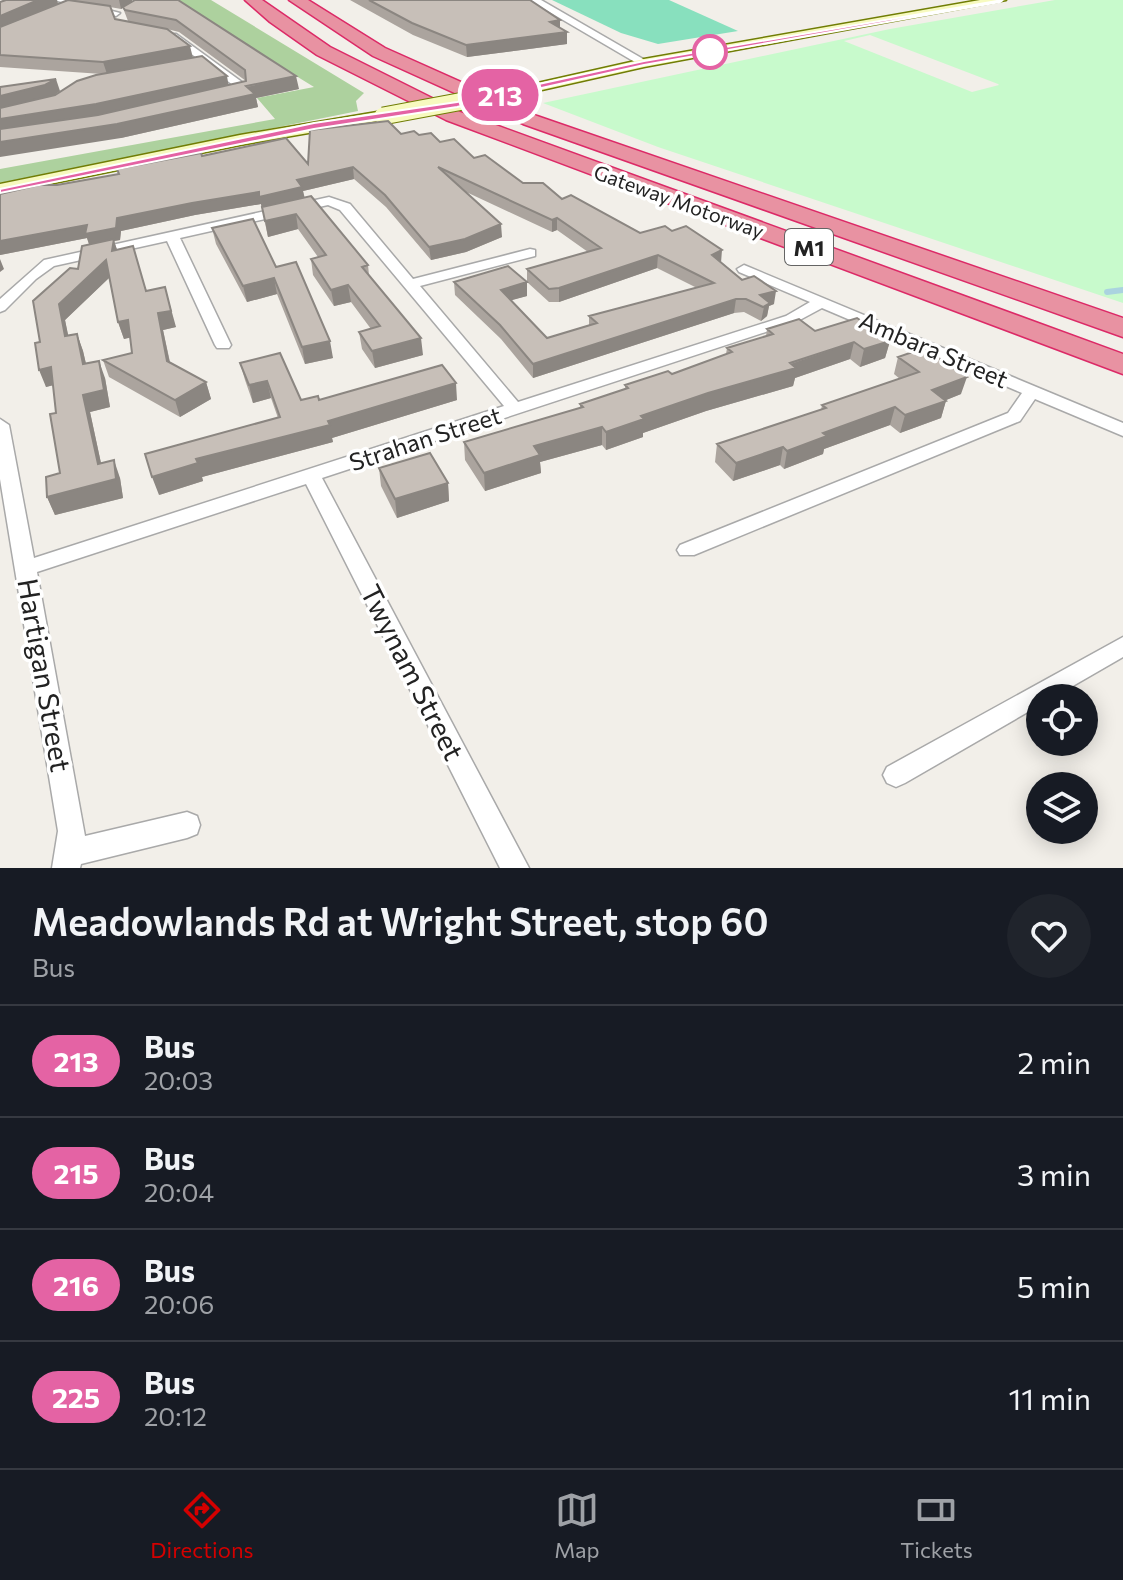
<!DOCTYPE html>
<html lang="en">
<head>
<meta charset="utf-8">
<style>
  body { margin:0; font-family:Commissioner,sans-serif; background:#20242c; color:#f1f3f6; height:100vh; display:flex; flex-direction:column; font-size:30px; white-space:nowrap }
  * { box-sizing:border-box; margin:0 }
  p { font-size:26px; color:#9ea1a6 }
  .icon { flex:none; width:44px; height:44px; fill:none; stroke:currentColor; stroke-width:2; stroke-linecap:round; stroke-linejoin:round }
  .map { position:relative; height:868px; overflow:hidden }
  .side { display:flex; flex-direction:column; background:#171b24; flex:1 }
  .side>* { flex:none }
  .badge { padding:0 16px; border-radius:26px; font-size:28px; line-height:52px }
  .tools { position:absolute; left:1026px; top:684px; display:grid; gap:16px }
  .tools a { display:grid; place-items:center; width:72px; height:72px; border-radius:50%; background:#171b24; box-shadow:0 4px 20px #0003; font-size:40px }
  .map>.badge { position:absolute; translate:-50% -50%; box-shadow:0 0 0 4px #fff }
  .round { display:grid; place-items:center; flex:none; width:84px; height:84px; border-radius:42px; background:#20242c }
  .head { display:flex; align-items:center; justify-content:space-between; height:136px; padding:0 32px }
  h1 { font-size:38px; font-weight:600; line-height:60px }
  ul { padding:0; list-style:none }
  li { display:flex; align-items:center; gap:24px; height:112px; padding:0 32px; border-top:2px solid #363941 }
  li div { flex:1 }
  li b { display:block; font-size:30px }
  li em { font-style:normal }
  li .badge { min-width:88px; font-weight:700; text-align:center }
  .dock { display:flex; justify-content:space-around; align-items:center; height:112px; border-top:2px solid #363941; background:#171b24; font-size:22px; color:#9ea1a6 }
  .dock a { display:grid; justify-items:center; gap:4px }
  .dock .active { color:#d40000 }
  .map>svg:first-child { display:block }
</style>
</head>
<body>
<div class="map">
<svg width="1123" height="868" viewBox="0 0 1123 868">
  <rect width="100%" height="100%" fill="#f2efe9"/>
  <path fill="#add19e" d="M164,0H211L364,93L356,101L358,111L0,183V169L275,119L257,98L314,87L204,19Z"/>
  <path fill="#c8facc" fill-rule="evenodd" d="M1055,0H1123V303L658,147L543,103L890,29ZM870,35L998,84L999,85L972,92L844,41Z"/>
  <path fill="#88e0be" d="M552,0H669L738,31L658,44L621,33Z"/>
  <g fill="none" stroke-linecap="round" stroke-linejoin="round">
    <path stroke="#aad3df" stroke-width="6" d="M1107,292L1123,290"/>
    <defs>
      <path id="minor" d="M54,0H69L120,13L116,16Z
        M170,34H176L246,85L245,94L227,98V94L237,88L170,38Z
        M329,197L350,204L413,279L530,249L535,250V256L420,286L518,402L786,316L810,302L739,272L737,269L744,265L1123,423V436L1035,399L1020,421L694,555H680L677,550L680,545L1008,413L1022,393L822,308L796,322L322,478L529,868H500L306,484L37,572L85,836L187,812L197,816L200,825L197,834L187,838L81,864L80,868H52L58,831L0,479V419L9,425L34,558L504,406L340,210L328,205L180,238L231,345L229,348H217L215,345L167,241L54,266L36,279L5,310L0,312V299L44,260Z
        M1123,637V657L1052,698H1040V705L905,783L896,787L887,783L883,775L887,767Z"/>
      <path id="tertiary" d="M529,0H541L650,63L640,65Z"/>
      <path id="secondary" d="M980,0H1006L644,67L533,92L526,88L533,84L644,59Z
        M383,111L391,116L389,119L240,145L0,194V184L240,135Z"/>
      <path id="motorway" d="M245,0H262L330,47L460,112L1123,354V374L446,120L317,55L270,22Z
        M289,0H308L385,48L537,116L1123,318V337L523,124L373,56Z"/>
    </defs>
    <use href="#minor" stroke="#a9a9a9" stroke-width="3"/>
    <use href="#tertiary" stroke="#a9a9a9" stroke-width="3"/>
    <use href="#secondary" stroke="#707d05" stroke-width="3"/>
    <use href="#motorway" stroke="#dc2a67" stroke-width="3"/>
    <use href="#minor" fill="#fff" fill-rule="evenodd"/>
    <use href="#tertiary" fill="#fff" fill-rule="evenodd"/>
    <use href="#secondary" fill="#f7fabf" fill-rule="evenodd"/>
    <use href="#motorway" fill="#e892a2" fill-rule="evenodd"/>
    <defs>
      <path id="secondary-bridge-far1" d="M463,101L533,88"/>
      <path id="secondary-bridge" d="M383,116L474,99"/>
    </defs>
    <use href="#secondary-bridge-far1" stroke="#707d05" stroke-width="15" stroke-linecap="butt"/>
    <use href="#secondary-bridge" stroke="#707d05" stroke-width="19" stroke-linecap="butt"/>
    <use href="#secondary-bridge-far1" stroke="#f7fabf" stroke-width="13"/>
    <use href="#secondary-bridge" stroke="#f7fabf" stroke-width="17"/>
  </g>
  <path fill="#aba49e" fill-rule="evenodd" d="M6,0H57L58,4L69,0H132V2L178,0L299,89L256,98L258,107L121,138L60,91L102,74L0,67V2ZM110,7L121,9L123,8L128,21L115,19ZM167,29L179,32L246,81L229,85L193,58Z
    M350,0H530L560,28L567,32V44L467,57L413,35Z
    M401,134L419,135L440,142L523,183L562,199L640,233L721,262L774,304L769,306L767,316L761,321L744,312L734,313L533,378L501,339L455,295L454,282L527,296L511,300L547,338L589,325V316L697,288L657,268L559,302H549L527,282V269L588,252L557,230L552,232L464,191L502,237L466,252L431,260L386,207L354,179L303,191L304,198L368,265L369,275L423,355L375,368L362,349L359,332L371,329L351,302L334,306L313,275L311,259L318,257L298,229L268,237L261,204L195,215L121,231L120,240L114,241L117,250L146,291L176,327L163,330L170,362L206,382L211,399L180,417L109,377L103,360L132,353L130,337L124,339L118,322L109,278L65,320L68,336L77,334L83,351L86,364L105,378L110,407L90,412L101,463L120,478L123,498L55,515L47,497L60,473L56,413L53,385L46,387L40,342L78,269L89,244L87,238L0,255V194L57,185L118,174L117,169L202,156L308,164Z
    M212,228L276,267L333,358L305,364L277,294L247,302L216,244Z
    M767,329L815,331L890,341L885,358L860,367L850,359L795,378L793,386L706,411L643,433V437L606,450L602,445L540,462L541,473L485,491L465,460L464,442L580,408V404L625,389V385L672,374L726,354L727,348L766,336Z
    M898,357L961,394L946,400L941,418L900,433L890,425L824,449L823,454L784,469L780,465L733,481L715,462L717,444L821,410L822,405L900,379L894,374Z
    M240,363L301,400H457L332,438L333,442L202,477L203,481L159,495L278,418L271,398L253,403L245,380Z
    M379,468L448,483L449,501L397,518L381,486Z"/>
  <path fill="#8b8681" d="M38,0H57L58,4L0,30V16Z
    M119,0H132V2L121,9Z
    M560,20V31L550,22Z
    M567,32V44L467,57L466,45Z
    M190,46L193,58L107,74L103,62Z
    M227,76L229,88L100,117L0,133V119Z
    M296,76L299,89L256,98L258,107L121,138L0,157V142Z
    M56,79L60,91L50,98L0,111V96Z
    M353,167L354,179L303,191L305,199L262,209L261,204L195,215L121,231L120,240L114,241L119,255L90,247L87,238L0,255V241L117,218Z
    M296,214L298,229L268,237L265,221Z
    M557,218V230L552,232V220Z
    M501,224L502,237L466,252L431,260L429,247Z
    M722,250L721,263L712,255Z
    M658,255L657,268L559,302V288Z
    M0,259L4,269L0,272Z
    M106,260L111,276L65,320L72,353L65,336L59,304Z
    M274,278L277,294L247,302L243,286Z
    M527,282V296L502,303L501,290Z
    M348,285L351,302L334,306L331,290Z
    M165,287L176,327L163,330L173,378L167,361L158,313Z
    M776,291L774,304L769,306L767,316L761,321L764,307L760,295Z
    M736,299L734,313L533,378V364Z
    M128,320L133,337L124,339L118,322Z
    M77,334L83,351L90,381L83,364Z
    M421,338L423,355L375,368L372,351Z
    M330,341L333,358L305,364L302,347Z
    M890,341L885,358L860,367L864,349Z
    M854,342L850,359L795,378L793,386L706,411L643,433V437L606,450V432L641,416Z
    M99,361L105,378L110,407L90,412L105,482L98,464L83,395Z
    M51,367L58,384L46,387L39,370Z
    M967,377L961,394L929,407L946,401L941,418L900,433L905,415L932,390Z
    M267,381L271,398L253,403L249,385Z
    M206,382L211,399L180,417L175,400Z
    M456,383L457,400L332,438L333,442L202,477L203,481L159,495L152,477L196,459Z
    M895,407L890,425L824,449L823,454L784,469L787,451L823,433Z
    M602,427V445L540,462L541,473L485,491L484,473L534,446Z
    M783,447L780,465L733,481L736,463Z
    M114,460L120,478L123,498L55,515L47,497Z
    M448,483L449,501L397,518L395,499Z"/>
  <path fill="#c7bfb8" stroke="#8b8681" stroke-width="2" d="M6,0H38L0,16V2Z
    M68,0L110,6L115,19L167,29L190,46L103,62L0,55V27Z
    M135,0H178L296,76L246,86L255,94L117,124L0,142V129L98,115L246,81L245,70L176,20L125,10L123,7Z
    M369,0H530L560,20L550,22L567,32L466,45L412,23Z
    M202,56L227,76L96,104L0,119V108L55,95L77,81L96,75Z
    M56,79L45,85L0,96V87Z
    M388,121L401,134L414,131L419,135L431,133L440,142L454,139L474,158L485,155L523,183H543L562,199L571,195L640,233L665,226L672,231L686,226L722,250L712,255L742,280L754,276L776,291L760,295L770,303L763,307L746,299H736L533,364L500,325L454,282L508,266L527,282L501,290L547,338L597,323L589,316L714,283L658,255L559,288L549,289L527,269L601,248L557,218L552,220L438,167L501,224L465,239L429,247L385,195L353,167L297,180L302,187L259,197V192L192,203L117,218L116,228L85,234L87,225L0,241V194L39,185H57L119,174L117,169L201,153L202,156L286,138L308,164L310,130Z
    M311,196L368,265L362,267L421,338L372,351L359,332L380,326L348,285L331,290L311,259L326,255L296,214L265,221L262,207Z
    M253,219L276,267L296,262L330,341L302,347L274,278L243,286L212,228Z
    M114,239L112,251L133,246L146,291L165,287L171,311L158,313L167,361L206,382L175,400L103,360L132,353L128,320L118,322L106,260L59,304L65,336L77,334L83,364L99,361L104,390L83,395L98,464L114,460L116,479L47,497L46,477L60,473L50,414L56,413L51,367L39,370L35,343L40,342L33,301L70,268L78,269L82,246Z
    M857,318L890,341L864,349L854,342L790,363L796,368L708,393L641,416L644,419L606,432L602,427L534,446L540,455L484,473L464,442L583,407L580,404L628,388L625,385L668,371L672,374L732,352L727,348L773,334L767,329L799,319L815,331Z
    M924,348L967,377L932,390L946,401L905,415L895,407L823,433L827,436L787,451L783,447L736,463L717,444L826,408L822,405L919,372L898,357Z
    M280,353L301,400L318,396L319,400L442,365L456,383L328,421L330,425L196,459L198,463L152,477L145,454L280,417L267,381L249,385L240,363Z
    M430,453L448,483L395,499L379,468Z"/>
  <path fill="#e463a4" stroke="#fff" stroke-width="2" d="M1000,2L644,65L457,107L314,129L0,193V189L314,123L457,102L644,61L1003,0Z"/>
  <circle fill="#fff" stroke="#e463a4" stroke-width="4" cx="710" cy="52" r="16"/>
  <g text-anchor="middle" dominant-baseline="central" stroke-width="7" stroke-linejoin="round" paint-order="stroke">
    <g font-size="20" fill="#222" stroke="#fff">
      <text transform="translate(679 201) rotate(20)">Gateway Motorway</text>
    </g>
    <rect fill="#fff" stroke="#646464" stroke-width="2" x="785" y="229" width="48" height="36" rx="6"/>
    <g font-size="22" font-weight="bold" fill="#222">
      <text x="809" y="247">M1</text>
    </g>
    <g font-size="24" fill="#222" stroke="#fff">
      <text transform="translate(934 349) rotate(23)">Ambara Street</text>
      <text transform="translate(425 438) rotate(-18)">Strahan Street</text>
    </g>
    <g font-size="28" fill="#222" stroke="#fff">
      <text transform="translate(413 672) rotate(63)">Twynam Street</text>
      <text transform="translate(45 675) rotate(80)">Hartigan Street</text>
    </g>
  </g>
</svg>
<div class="tools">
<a><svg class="icon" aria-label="locate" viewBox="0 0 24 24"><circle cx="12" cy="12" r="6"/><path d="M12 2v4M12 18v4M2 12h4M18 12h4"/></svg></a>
<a><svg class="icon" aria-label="layers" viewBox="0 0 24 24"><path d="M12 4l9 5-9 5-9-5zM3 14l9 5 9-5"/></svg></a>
</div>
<b class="badge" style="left:500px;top:95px;background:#e463a4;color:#fff">213</b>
</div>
<section class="side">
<div class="head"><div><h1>Meadowlands Rd at Wright Street, stop 60</h1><p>Bus</p></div><a class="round"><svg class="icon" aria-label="heart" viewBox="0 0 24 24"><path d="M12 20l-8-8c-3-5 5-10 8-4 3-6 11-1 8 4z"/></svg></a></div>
<ul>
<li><span class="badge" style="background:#e463a4;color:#fff">213</span><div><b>Bus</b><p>20:03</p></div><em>2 min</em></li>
<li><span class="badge" style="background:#e463a4;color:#fff">215</span><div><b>Bus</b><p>20:04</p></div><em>3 min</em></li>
<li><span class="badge" style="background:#e463a4;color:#fff">216</span><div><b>Bus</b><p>20:06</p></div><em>5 min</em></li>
<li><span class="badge" style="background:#e463a4;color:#fff">225</span><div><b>Bus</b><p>20:12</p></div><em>11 min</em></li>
</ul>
</section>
<nav class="dock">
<a class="active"><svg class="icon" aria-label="directions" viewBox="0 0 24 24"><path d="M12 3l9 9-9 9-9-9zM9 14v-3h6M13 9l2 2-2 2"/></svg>Directions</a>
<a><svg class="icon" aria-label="map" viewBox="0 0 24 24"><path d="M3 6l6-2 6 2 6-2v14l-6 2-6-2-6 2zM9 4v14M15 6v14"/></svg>Map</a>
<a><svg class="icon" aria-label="tickets" viewBox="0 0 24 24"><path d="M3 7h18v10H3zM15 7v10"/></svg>Tickets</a>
</nav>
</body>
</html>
